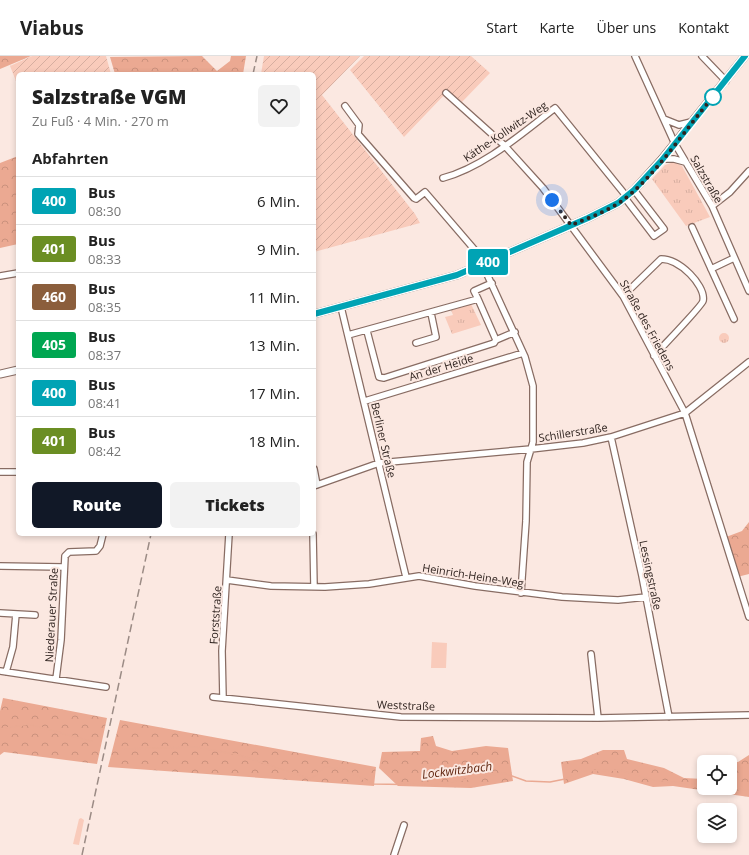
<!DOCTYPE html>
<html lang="de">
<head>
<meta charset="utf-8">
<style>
  body { margin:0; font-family:"Open Sans",sans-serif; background:#f2f2f2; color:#222; height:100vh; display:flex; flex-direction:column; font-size:15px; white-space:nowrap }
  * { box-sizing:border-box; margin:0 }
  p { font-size:13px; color:#767676 }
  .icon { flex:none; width:22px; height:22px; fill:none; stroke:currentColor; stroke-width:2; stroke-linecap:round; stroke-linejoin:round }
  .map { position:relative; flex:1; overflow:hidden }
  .sheet { position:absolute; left:16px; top:16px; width:300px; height:464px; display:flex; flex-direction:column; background:#fff; border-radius:6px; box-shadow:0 2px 6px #0003 }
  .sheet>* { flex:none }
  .badge { padding:0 8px; border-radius:3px; font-size:14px; line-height:26px }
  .controls { position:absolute; left:697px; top:699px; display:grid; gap:8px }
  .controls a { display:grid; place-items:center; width:40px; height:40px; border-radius:6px; background:#fff; box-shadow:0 2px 6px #0003; font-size:20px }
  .you { position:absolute; width:20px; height:20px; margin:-10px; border:3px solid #fff; border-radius:50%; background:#1a73e8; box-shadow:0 0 0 6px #1a73e833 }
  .map>.badge { position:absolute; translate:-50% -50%; box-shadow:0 0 0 2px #fff }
  h2 { padding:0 16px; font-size:15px; line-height:36px }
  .round { display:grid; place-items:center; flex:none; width:42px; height:42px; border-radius:6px; background:#f2f2f2 }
  .summary { display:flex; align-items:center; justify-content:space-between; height:68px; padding:0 16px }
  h1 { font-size:19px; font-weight:800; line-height:30px }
  .button { display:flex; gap:8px; margin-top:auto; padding:8px 16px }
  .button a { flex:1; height:46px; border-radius:6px; background:#111827; color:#fff; font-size:16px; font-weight:800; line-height:46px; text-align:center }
  .button a+a { background:#f2f2f2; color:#222 }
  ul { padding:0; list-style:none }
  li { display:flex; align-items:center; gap:12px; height:48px; padding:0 16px; border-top:1px solid #e0e0e0 }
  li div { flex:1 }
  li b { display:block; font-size:15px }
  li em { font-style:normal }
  li .badge { min-width:44px; font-weight:700; text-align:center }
  header { display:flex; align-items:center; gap:24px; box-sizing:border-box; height:56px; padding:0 20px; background:#fff; border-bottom:1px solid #e0e0e0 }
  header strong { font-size:19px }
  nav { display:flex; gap:22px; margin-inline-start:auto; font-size:14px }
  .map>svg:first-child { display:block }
</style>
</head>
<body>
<header>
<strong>Viabus</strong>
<nav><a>Start</a><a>Karte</a><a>Über uns</a><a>Kontakt</a></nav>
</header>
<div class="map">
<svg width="749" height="799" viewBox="0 0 749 799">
  <defs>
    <pattern id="forest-crowns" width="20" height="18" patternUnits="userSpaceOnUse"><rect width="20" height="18" fill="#eba992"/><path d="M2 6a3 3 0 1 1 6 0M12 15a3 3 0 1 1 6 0" fill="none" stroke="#ca917d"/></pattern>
    <pattern id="park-tufts" width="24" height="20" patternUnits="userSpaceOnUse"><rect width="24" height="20" fill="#f9cbbb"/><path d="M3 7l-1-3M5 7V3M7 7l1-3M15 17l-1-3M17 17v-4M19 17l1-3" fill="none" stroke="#d6aea0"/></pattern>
    <pattern id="garden-furrows" width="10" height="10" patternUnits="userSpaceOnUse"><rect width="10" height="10" fill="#f9cbbb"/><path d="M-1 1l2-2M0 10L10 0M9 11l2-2" fill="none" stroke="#d6aea0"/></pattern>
  </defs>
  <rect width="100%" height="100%" fill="#fbe8e1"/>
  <path fill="#f9cbbb" d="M432,586L447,587L446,612H431Z
    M81,762L84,764L79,789L73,788L79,763Z"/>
  <path fill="url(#forest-crowns)" d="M0,0H31L0,13Z
    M202,0L217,15L230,5L231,0H246L243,18H115L110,1Z
    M18,100V188L0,192V107Z
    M749,466V518L737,521L726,481L742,475Z
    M3,642L107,662L97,708L4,696L0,699V655Z
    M120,664L376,711L374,730L108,711Z
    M433,680L436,690L452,695L486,690L508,692L513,725L471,732L398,730L379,712L382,696L420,695L421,682Z
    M603,694H624L627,703L664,712L684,722L704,723V732H730V706H738L749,699V741L673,730L653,731L624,723L593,718L564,728L561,706L581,703Z"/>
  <path fill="url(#park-tufts)" d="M674,106L682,110L710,161L686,170L652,123L665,109Z
    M471,248L481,269L452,278L445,261L453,259L451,254Z
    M719 282a5 5 0 1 1 10 0a5 5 0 1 1-10 0Z"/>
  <path fill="url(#garden-furrows)" d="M32,0H106L111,18H18V30L10,10Z
    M264,0H360L322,39L415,158L420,167L314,196V18H261Z
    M364,0H471L490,17L462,46L448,35L404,81L350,14Z"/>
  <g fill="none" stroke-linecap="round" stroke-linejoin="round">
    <path stroke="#eaa992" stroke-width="1.5" d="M0,673L29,668L93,686
      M123,693L196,691L239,699L311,723L325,711L344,713L373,728L434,729L504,717L526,725L550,726L565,723L582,715L620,714L653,724L704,729
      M730,732L749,734"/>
    <defs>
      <path id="minor" d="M635,0L675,88L712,150L749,235
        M702,0L726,25
        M446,37L504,89L543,132L623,240L685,357L749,561
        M345,50L359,69L358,78L414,142L416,143L425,136L486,207V216L525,301L533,330V386L527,406L526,465L521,537
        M664,63L679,69L691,66
        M662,103H674L685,106
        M443,122C484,111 521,78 555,52L627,141
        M625,142L654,180L664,173L634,134
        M712,150L730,136L749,115
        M692,171L734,263
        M711,213L734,202
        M0,220L18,217
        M623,240L661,203C672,203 683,211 690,218C696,224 705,236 703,245C702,250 661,292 654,300
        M478,243L474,235L492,227
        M341,251L406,521
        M367,275L379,321L384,322L494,287L496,284L515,276
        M348,279L478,243L496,284
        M416,287L436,281L431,257
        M365,345L523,297
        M611,381L642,520L669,661
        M314,413L317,429
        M0,416H18
        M314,430L379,407L531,393L583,387L611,381L685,357L749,306
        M313,478L314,531
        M0,510L63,511
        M227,524L271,530L325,531L369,528L419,520L475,530L562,541L618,544L646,541
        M0,557L35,559
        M591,598L598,662
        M0,615L106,631
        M6,616L13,591L16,558
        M56,623L61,584L65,500L69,496L96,495L100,490L103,478
        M213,641L401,661L598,662L749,659
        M223,642L222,595L229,478
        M394,799L404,769"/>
      <path id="tertiary" d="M314,258L457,219L588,162L618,147L634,134L662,103L745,0
        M0,318L18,314"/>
    </defs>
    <use href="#minor" stroke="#886c63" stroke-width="8"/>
    <use href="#tertiary" stroke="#886c63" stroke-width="9"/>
    <use href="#minor" stroke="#fff" stroke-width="5.5"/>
    <use href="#tertiary" stroke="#fff" stroke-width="7"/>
    <path stroke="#9b8b85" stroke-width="1.5" stroke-dasharray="8 4" stroke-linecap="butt" d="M253,18L257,0
      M82,799L151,478"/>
  </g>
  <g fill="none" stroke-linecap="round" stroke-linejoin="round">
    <defs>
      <path id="line" d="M314,258L457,219L588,162L618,147L634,134L662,104L745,0"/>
    </defs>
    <use href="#line" stroke="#fff" stroke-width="9"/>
    <use href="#line" stroke="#00a3b4" stroke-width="6"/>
    <path stroke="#2f231f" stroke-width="4" stroke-dasharray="0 7.2" d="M552,144L571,169C587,163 604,156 619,147C652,125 686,72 713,41"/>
  </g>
  <circle fill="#fff" stroke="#00a3b4" stroke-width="2" cx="713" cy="41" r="8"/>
  <g text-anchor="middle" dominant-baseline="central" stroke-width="4" stroke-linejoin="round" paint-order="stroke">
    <g font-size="11" fill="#2f231f" stroke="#fbe8e1">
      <text transform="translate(505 75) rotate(-34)">Käthe-Kollwitz-Weg</text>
      <text transform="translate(707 123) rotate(60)">Salzstraße</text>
      <text transform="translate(648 269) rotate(61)">Straße des Friedens</text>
      <text transform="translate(441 311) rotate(-17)">An der Heide</text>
      <text transform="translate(573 376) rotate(-9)">Schillerstraße</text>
      <text transform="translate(384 384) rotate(77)">Berliner Straße</text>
      <text transform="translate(473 519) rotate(9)">Heinrich-Heine-Weg</text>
      <text transform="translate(651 519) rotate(78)">Lessingstraße</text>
      <text transform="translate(51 559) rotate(-87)">Niederauer Straße</text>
      <text transform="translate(215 559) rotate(-86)">Forststraße</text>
      <text transform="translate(406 649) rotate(2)">Weststraße</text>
    </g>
    <g font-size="12" font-style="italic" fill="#612610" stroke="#fbe8e1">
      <text transform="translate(457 714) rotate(-7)">Lockwitzbach</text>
    </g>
  </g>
</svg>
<div class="controls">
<a><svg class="icon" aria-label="locate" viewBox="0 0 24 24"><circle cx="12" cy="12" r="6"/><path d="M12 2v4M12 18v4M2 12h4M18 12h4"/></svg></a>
<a><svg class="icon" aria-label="layers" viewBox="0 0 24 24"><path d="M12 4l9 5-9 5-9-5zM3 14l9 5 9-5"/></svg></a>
</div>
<div class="you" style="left:552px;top:144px"></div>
<b class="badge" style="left:488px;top:206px;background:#00a3b4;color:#fff">400</b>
<section class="sheet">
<div class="summary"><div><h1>Salzstraße VGM</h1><p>Zu Fuß · 4 Min. · 270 m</p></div><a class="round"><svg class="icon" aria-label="heart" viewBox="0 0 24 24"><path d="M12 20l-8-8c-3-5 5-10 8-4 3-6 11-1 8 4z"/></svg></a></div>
<h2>Abfahrten</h2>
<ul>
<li><span class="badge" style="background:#00a3b4;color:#fff">400</span><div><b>Bus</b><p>08:30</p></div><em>6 Min.</em></li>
<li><span class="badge" style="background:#6b8e23;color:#fff">401</span><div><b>Bus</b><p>08:33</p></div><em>9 Min.</em></li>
<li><span class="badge" style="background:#8b5e3c;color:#fff">460</span><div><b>Bus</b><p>08:35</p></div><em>11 Min.</em></li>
<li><span class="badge" style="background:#00a651;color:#fff">405</span><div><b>Bus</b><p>08:37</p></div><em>13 Min.</em></li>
<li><span class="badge" style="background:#00a3b4;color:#fff">400</span><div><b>Bus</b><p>08:41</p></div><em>17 Min.</em></li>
<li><span class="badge" style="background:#6b8e23;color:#fff">401</span><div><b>Bus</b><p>08:42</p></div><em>18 Min.</em></li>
</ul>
<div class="button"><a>Route</a><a>Tickets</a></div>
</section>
</div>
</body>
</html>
